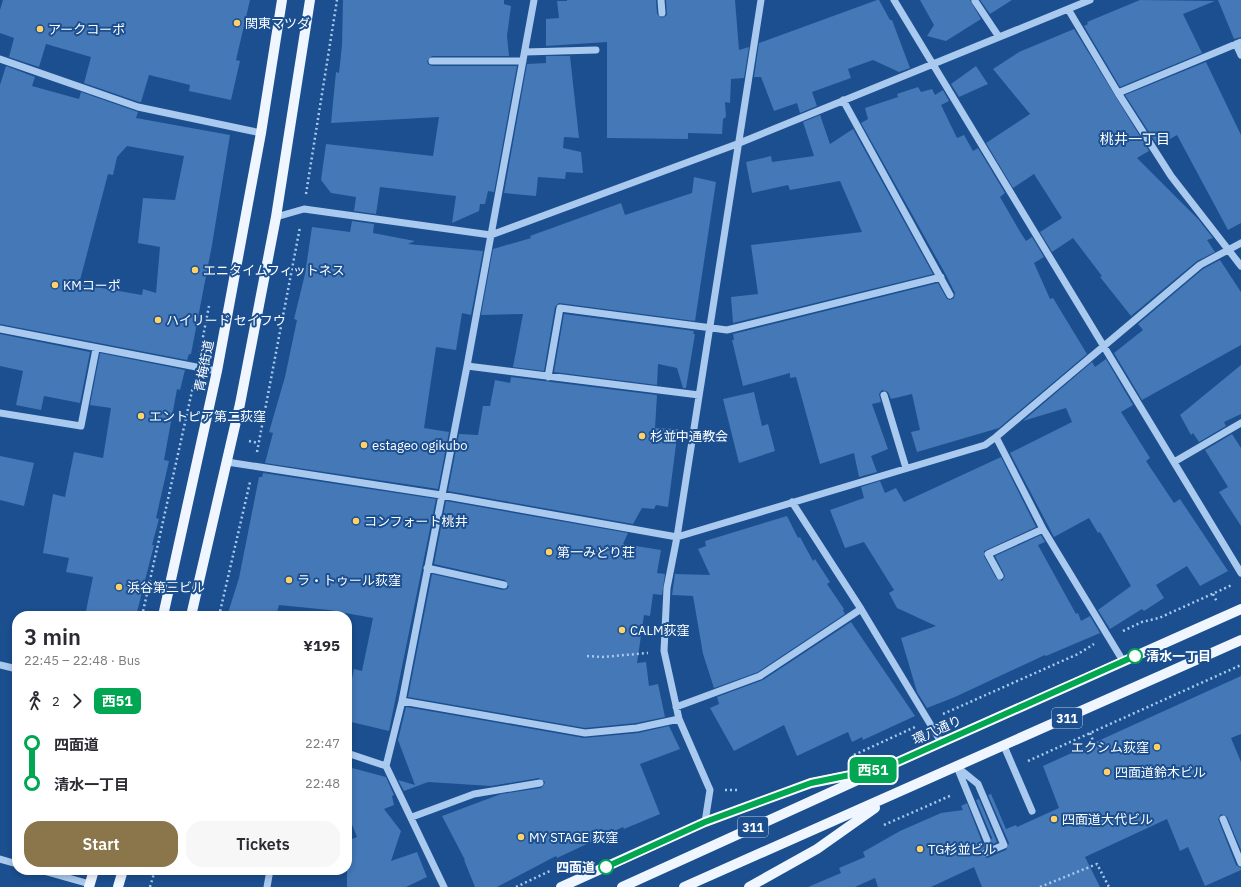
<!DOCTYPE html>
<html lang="en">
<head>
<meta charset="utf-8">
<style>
  body { margin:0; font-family:"IBM Plex Sans","Noto Sans JP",sans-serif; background:#f7f7f7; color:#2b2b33; height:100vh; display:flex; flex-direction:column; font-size:15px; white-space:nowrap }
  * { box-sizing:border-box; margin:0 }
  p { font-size:13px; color:#7c7c81 }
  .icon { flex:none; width:22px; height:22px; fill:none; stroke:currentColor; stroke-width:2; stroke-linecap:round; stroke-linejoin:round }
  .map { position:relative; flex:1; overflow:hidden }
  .sheet { position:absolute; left:12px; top:611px; width:340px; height:264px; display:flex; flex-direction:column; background:#fff; border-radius:16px; box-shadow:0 2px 6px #0003 }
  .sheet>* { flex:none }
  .badge { padding:0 8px; border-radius:6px; font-size:14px; line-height:26px }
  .map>.badge { position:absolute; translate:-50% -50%; box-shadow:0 0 0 2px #fff }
  .legs { display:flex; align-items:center; gap:6px; height:44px; padding:0 12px; font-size:13px }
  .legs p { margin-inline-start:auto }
  .summary { display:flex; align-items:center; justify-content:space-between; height:68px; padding:0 12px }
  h1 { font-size:22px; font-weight:600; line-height:30px }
  .cta { display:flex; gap:8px; margin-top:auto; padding:8px 12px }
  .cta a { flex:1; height:46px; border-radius:16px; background:#8a764a; color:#fff; font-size:16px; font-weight:600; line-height:46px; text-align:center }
  .cta a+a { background:#f7f7f7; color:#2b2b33 }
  ul { padding:0 12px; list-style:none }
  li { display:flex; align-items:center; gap:14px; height:40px; font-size:15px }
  li i { display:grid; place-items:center; width:6px; height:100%; margin:0 5px; background:currentColor }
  li i::after { content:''; width:10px; height:10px; margin:-5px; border:3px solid; border-radius:50%; background:#fff }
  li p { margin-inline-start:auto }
  li:first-child i { background:linear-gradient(#0000 50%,currentColor 0) }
  li:last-child i { background:linear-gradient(currentColor 50%,#0000 0) }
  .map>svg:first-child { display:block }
</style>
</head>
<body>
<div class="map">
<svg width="1241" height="887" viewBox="0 0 1241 887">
  <rect width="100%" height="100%" fill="#1b4f8f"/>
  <path fill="#4478b7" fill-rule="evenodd" d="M3,0H250L236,60L240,61L231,100L189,91L190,85L149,75L141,102H139L84,83L91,57L46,44L39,67L9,57L14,38L0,33V10Z
    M343,0H504V4L511,6L507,36L509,56H432L427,61L428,64L432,66H517L494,192L488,191L485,204H480L479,211L452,223L456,196L380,187L376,214L354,211L356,197L331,193L321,180L326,144L433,156L439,117L331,123L336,72L339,73L342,45Z
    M567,0H656L657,14L662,18L667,15L666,0H735L739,50L749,47L744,78L731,79L730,103L725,102L726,117L723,119L722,134L688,133V139L607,138V42L546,46V19L559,18L557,1H567Z
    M877,0H879L890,20H892L910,68L899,72L873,60L848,69L851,78L812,92L817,106L800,113L797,103L774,111L761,77H754L759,43Z
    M920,0H970L981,19L946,41L927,36L934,25Z
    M980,0H1012L990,14Z
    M1140,0L1215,1L1183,14L1202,53L1120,87L1084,26L1088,24L1087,22Z
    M1218,0H1241V37L1234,39Z
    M1074,29L1149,151L1137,158L1198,219L1213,238L1207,240L1215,252L1197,261L1131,316L1100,277L1102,276L1073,238L1052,252L1040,232L1062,218L1034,174L1013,188L986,143L1030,114L993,69L1019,52Z
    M546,56H570L579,138L564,137L563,148L581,152L583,173L566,172L565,179L538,177L536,196L504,193L527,64L546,63Z
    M1206,62L1241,135V223L1228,230L1177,135L1158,146L1125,95Z
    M6,66L35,77L32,86L79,99L81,92L138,112L136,118L230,135L212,245L191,354H189L187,360L0,324V85ZM127,146L184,156L175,200L143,198L138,243L160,247L156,293L143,289L142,295L79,284L108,174L113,175L117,157Z
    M976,66L988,84L959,97L951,84Z
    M918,87L921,92L932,89L935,95L943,90L949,101L941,105L957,138L964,135L973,151L978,148L1005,193L1000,197L1019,230L1026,241L1032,237L1044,257L1034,263L1050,299L1053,298L1087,354L999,428L917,452L911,432L920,430L912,394L891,399L888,392L882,390L879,394L881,402L872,404L888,449L871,456L877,472L859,477L854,453L820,464L796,377L790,378V373L743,386L732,340H734L733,334L938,283L947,299L950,300L954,298L955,293L946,275L861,123L868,119L865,108L898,97L897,94Z
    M820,115L830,144L853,129L933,274L733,323L731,297L758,294L751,245L862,232L840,181L790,190L788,185L752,193L746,162L771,156L772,162L814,156L803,122Z
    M694,177L716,182L695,321L559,303L555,307L544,371L513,367L523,314L481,315L493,249L531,238L530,236L621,203L625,215L692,193Z
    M352,221L374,224L373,233L415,241L408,244L483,251L471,315L462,313L456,350L436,347L424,428L449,432L438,489L265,463L273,433L269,432L285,377L297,320L294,319L305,274L312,227L350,232Z
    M1220,260L1241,292V345L1142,400L1114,353L1143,330L1138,324L1203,269Z
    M564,314L694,331L693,334H695L686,388H683L677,368L658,364L657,385L554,372Z
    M0,334L90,352L80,403L44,396L41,410L16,405L23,371L0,366Z
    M100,353L185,370L180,390L177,389L164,460L169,461L156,518L159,519L152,545H154L136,616H85L93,577L66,572L69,558L43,553L53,494L65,497L74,452L103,458L111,408L90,405Z
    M1106,359L1133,405L1121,412L1150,458L1146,461L1174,503L1180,499L1228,571L1200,586L1187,566L1156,585L1164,598L1144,611L1142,609L1110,629L1098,610L1131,586L1100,532L1098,533L1089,518L1054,537L1010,453L1072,422L1066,408L1023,421L1092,362L1095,367Z
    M1241,365V414L1224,422L1226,426L1199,442L1193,433L1191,435L1180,415Z
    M511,377L657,395L655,428L678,429L668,507L656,505L654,509L642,508L633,524L448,491L459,434L478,435L483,406H490L495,380L510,383Z
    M754,392L762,426L768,424L775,451L739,463L723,399Z
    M1232,434L1241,448V526L1219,492L1228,487L1205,450Z
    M0,456L34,463L24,506L0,500Z
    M1001,457L1036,527L984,551V556L996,578L1002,581L1005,576L995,556L1041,535L1045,542L1038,545L1076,614L1078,613L1081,621L1090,616L1100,633L1046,656L1045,655L955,697L927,708L917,692L901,638L936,626L897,608L889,593L894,590L864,542L845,548L830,510L864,498L861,487L880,481L885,493L896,488L904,502Z
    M263,473L436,499L389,731L347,721V703L354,669L362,671L373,618L329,610L279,605L276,616H240L228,613L239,578L259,477H262Z
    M446,501L628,533L623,544L661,550L657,573L665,574L662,595L653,594L650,616L644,615L637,663L646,662L649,686L658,684L665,717L636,723L585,728L408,697L432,574L503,590L507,589L509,586L505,580L434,564Z
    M787,516L798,538L800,537L813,561L815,559L830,582L827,584L844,609L843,610L845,614L758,672L714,688L703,654L693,596L672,595L675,574L710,575L698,549L706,546L705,541Z
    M851,622L915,716L863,740L862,737L852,742L848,732L797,756L784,725L734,751L710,708L719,704L717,697L763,680Z
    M1241,676V734L1231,738L1241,762V850L1227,817L1221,814L1218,819L1236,865L1241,868V870L1205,886L1188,847L1180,851L1167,819L1085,857L1100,887H982L974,867L931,887H878L875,878L855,887H808L841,873L839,868L865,857L863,852L900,831L941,813L963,810L961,806L967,803L982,842L986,845L989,844L992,838L976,800L979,799L997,842L983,849L980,852L981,855L987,858L1006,850L1009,843L988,795L991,794L1006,829L1016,825L1017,827L1059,808L1043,766Z
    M406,707L584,738L638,733L669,726L680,749L640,764L660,814L624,829L623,827L557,858L556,856L497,887H475L464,860H465L442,816L501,794L541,788L544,785L545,782L539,778L491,786L428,782L404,791L398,780L415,785L398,740Z
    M352,768L386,777L394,795L392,796L394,805L384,809L401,831L391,861L417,852L427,877L406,887H347V841L357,837L347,812V794Z"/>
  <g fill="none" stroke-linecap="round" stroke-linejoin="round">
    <path stroke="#a9c9ee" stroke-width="2.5" stroke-dasharray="2 3" stroke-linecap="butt" d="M306,194L337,0
      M200,352L209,306
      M249,441L258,443
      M257,452L300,227
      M1213,594L1217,602
      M142,616L194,382
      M219,616L250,482
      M1123,631L1142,622L1159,618L1232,585
      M587,656L602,657L648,653
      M943,714L1078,654L1094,644
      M1090,733L1094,743
      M854,755L915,727
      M1028,761L1241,665
      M725,790H738
      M884,825L952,795
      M150,887L155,870
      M516,887L552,870
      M1040,887L1097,864L1109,887"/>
    <path stroke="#a9c9ee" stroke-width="7" d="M661,0L662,13
      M894,0L1241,573
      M975,1L999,37
      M1068,9L1118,93L1171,176L1241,266
      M1236,44L1241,55
      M525,52L596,50
      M0,59L138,107L261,133
      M432,61H523
      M1118,93L1241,42
      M843,100L950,295
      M276,217L304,209L491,235L737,144L1090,0
      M0,329L217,371
      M467,366L699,395
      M548,377L560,308L727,330L941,277
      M884,395L906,468
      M0,413L81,426L96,349
      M996,437L1043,529L1123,661
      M227,462L441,495L677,537L985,445L996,437L1200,265L1241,243
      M1174,462L1241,423
      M792,502L861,609L941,742
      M427,568L504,585
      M1000,576L988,554L1043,529
      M0,665L17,669
      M402,701L585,733L637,728L679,719
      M676,707L760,676L861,609
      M1004,746L1032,811
      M347,753L386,766
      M957,767L978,784L1004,845L985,853
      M957,767L987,840
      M412,817L474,794L540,783
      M1223,819L1241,863
      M705,822L710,790L679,719L664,651L667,588L677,537L761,0
      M0,859L17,864
      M40,870L90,884
      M267,887L270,870
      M444,887L386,766L402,701L467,366L534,0"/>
    <path stroke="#f0f6ff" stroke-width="10" d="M163,616L217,371L261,133L282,0
      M191,616L240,404L276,217L310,0
      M89,887L94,870
      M118,887L123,870
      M561,887L705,822L811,783L866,772
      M622,887L884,768L1241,609
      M684,887L1241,640
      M749,887L817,849L875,808"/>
  </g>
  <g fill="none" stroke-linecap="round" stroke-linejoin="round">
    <defs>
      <path id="line-1" d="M606,867L705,822L811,783L884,768L1135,656"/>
    </defs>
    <use href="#line-1" stroke="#fff" stroke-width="9"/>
    <use href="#line-1" stroke="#00a651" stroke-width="6"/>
  </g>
  <g fill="#ffd166" stroke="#1b4f8f" stroke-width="1.5">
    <circle cx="237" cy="23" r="4"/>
    <circle cx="40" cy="29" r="4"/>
    <circle cx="195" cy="270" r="4"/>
    <circle cx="55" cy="285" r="4"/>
    <circle cx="158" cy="320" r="4"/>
    <circle cx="141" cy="416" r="4"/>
    <circle cx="642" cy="436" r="4"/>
    <circle cx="364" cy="445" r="4"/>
    <circle cx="356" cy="521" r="4"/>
    <circle cx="549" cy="552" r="4"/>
    <circle cx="289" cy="580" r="4"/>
    <circle cx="119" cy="587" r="4"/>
    <circle cx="622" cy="630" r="4"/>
    <circle cx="1157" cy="747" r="4"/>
    <circle cx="1107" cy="772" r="4"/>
    <circle cx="1054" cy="819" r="4"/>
    <circle cx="521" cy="837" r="4"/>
    <circle cx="920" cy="849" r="4"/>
  </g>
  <g fill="#fff" stroke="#00a651" stroke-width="2">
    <circle cx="1135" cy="656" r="7"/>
    <circle cx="606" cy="867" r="7"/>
  </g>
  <g text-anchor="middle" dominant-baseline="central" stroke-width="4" stroke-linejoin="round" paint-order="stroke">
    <g fill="#1b4f8f" stroke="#bbcadd" stroke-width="1">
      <rect x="1052" y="708" width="30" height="20" rx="3"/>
      <rect x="738" y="817" width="30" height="20" rx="3"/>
    </g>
    <g font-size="12" font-weight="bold" fill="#fff">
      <text x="1067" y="718">311</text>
      <text x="753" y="827">311</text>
    </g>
    <g font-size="13" fill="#fff" stroke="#1b4f8f" text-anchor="start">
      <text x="245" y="23">関東マツダ</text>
      <text x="48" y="29">アークコーポ</text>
      <text x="203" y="270">エニタイムフィットネス</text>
      <text x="63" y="285">KMコーポ</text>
      <text x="166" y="320">ハイリード セイフウ</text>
      <text x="149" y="416">エントピア第二荻窪</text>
      <text x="650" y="436">杉並中通教会</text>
      <text x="372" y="445">estageo ogikubo</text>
      <text x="364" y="521">コンフォート桃井</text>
      <text x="557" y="552">第一みどり荘</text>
      <text x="297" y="580">ラ・トゥール荻窪</text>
      <text x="127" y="587">浜谷第三ビル</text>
      <text x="630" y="630">CALM荻窪</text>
      <text x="1149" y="747" text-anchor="end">エクシム荻窪</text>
      <text x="1115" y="772">四面道鈴木ビル</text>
      <text x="1062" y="819">四面道大代ビル</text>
      <text x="529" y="837">MY STAGE 荻窪</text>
      <text x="928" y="849">TG杉並ビル</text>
    </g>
    <g font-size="13" fill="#fff" stroke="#1b4f8f">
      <text transform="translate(204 366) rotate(-79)">青梅街道</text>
      <text transform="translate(937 730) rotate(-24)">環八通り</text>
    </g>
    <g font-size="13" font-weight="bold" fill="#fff" stroke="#1b4f8f" text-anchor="start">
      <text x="1146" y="656">清水一丁目</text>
      <text x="595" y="867" text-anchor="end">四面道</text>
    </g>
    <g font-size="14" fill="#fff" stroke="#1b4f8f">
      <text x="1135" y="139">桃井一丁目</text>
    </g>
  </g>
</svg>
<b class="badge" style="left:873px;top:770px;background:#00a651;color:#fff">西51</b>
<section class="sheet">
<div class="summary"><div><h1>3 min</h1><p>22:45 – 22:48 · Bus</p></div><b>¥195</b></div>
<div class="legs"><svg class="icon" aria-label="walk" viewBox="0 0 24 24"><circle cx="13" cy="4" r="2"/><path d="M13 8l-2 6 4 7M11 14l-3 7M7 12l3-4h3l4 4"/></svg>2<svg class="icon" aria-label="forward" viewBox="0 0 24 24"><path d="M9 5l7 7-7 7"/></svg><b class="badge" style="background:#00a651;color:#fff">西51</b></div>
<ul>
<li><i style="color:#00a651"></i><b>四面道</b><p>22:47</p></li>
<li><i style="color:#00a651"></i><b>清水一丁目</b><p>22:48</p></li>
</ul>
<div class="cta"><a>Start</a><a>Tickets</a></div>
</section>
</div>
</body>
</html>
